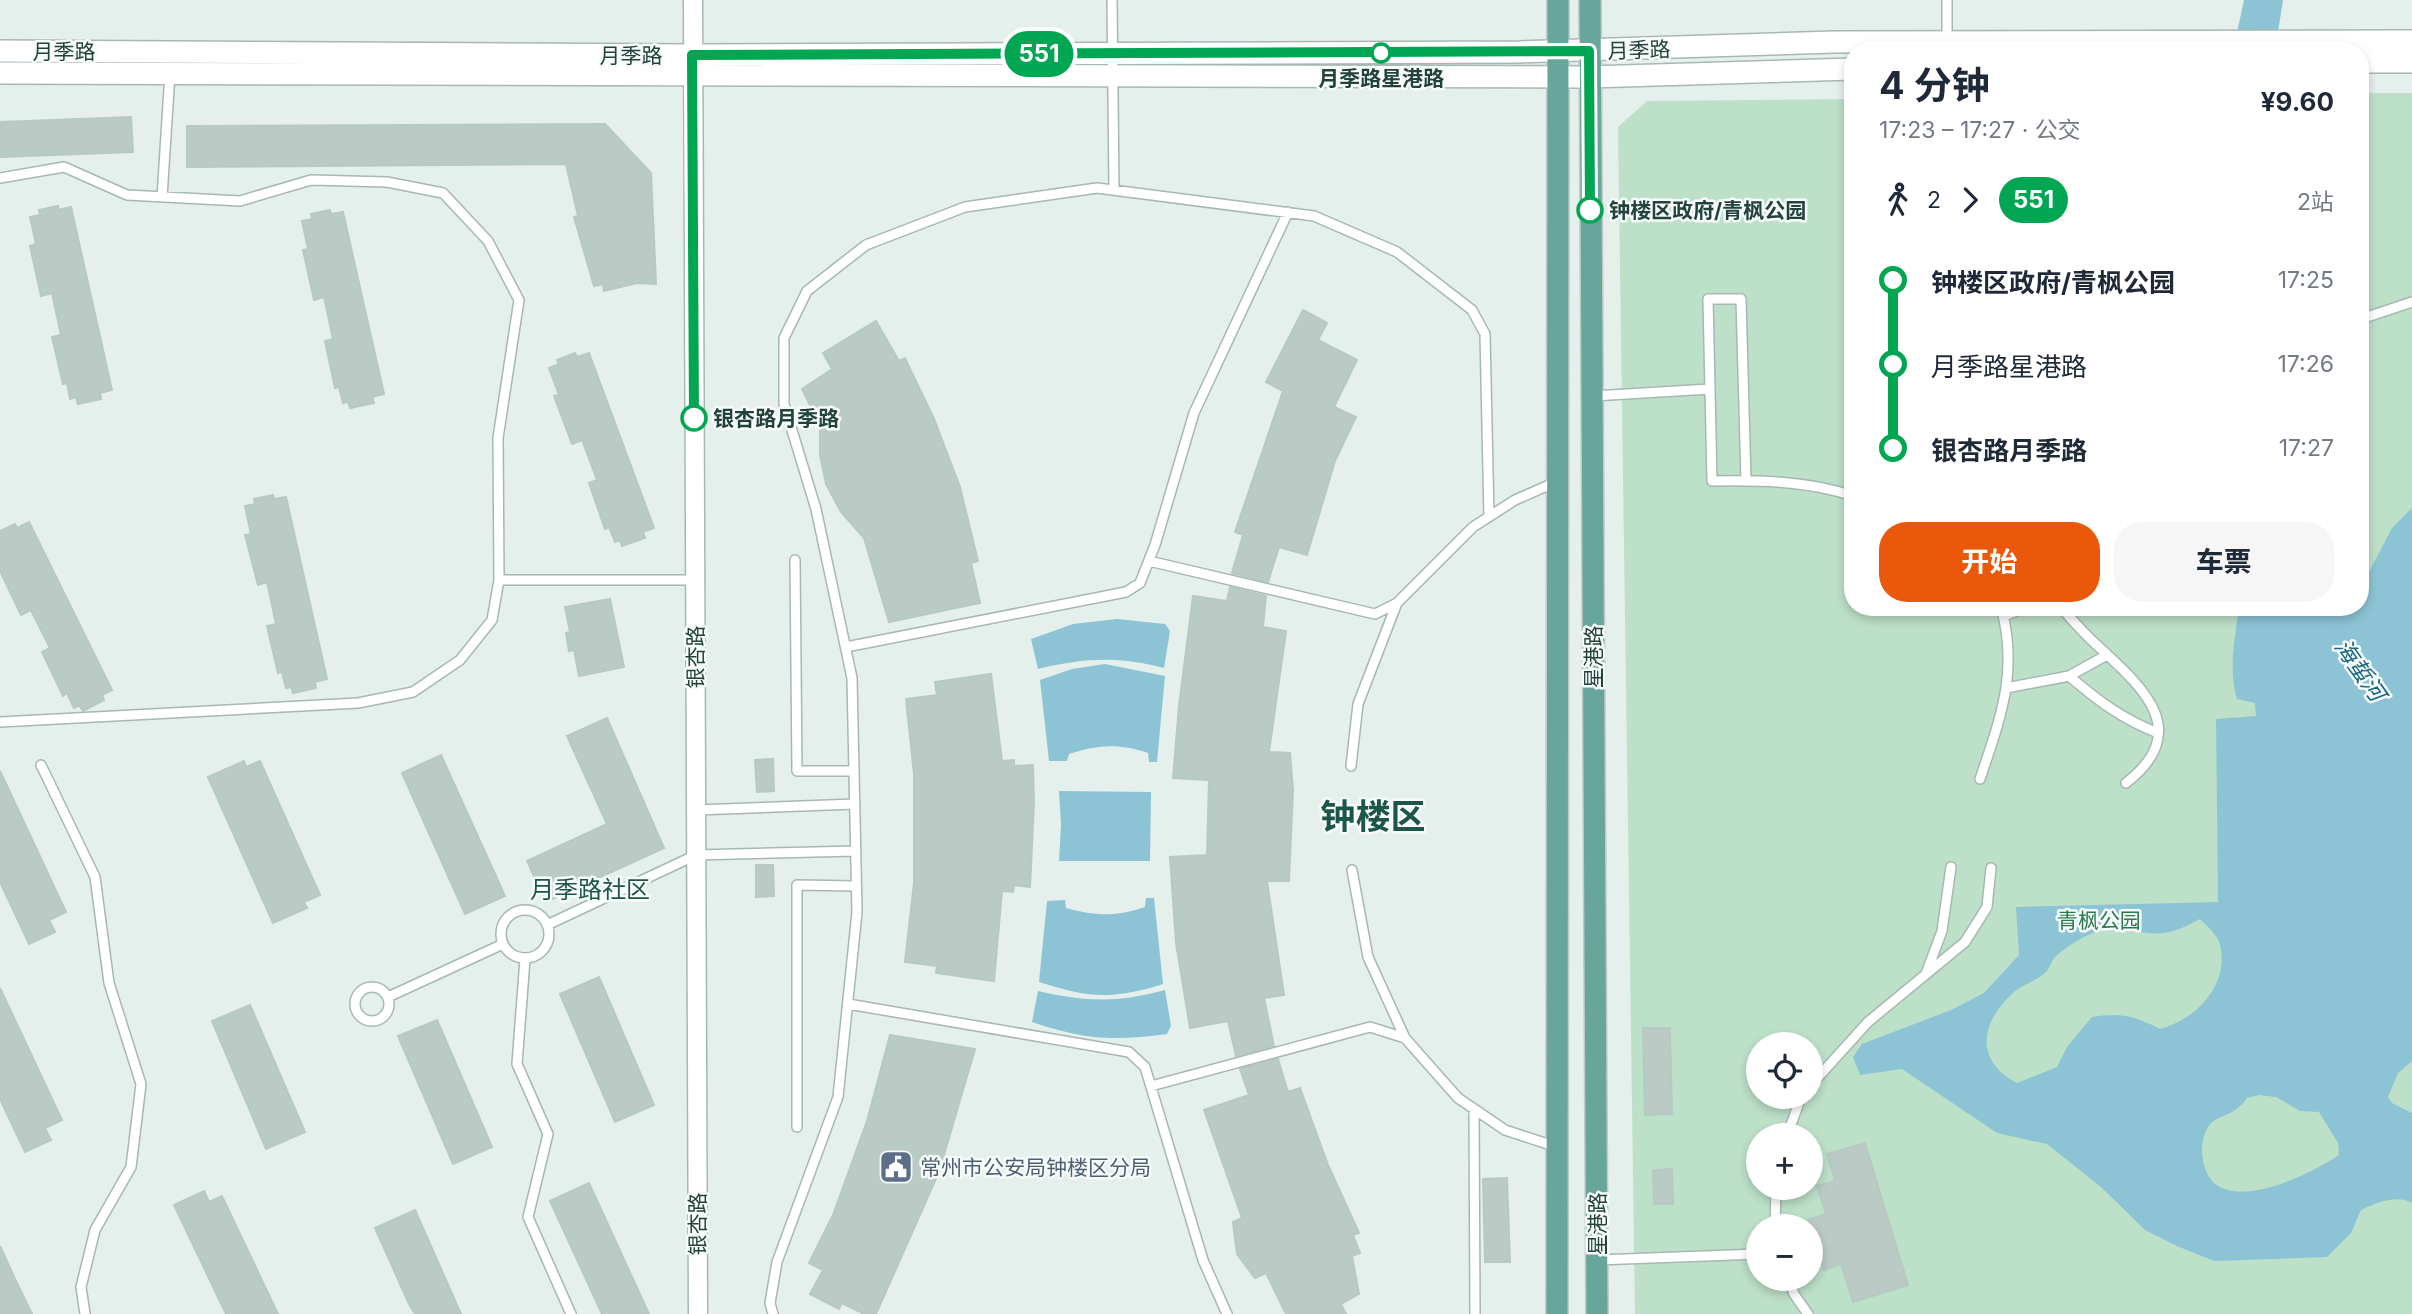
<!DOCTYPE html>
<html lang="zh">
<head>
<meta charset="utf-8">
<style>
  body { margin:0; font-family:Inter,"Noto Sans SC",sans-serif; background:#f6f6f7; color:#1f2937; height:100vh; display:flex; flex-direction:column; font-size:26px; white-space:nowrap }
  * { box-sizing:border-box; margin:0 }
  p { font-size:23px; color:#747a83 }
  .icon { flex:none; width:38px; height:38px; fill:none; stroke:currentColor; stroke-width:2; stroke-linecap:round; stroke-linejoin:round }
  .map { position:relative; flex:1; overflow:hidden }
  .side { position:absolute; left:1844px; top:42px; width:525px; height:574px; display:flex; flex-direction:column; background:#fff; border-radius:28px; box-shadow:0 4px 10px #0003 }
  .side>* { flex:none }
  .badge { padding:0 14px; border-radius:23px; font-size:24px; line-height:46px }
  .controls { position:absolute; left:1746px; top:1032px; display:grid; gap:14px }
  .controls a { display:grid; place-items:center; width:77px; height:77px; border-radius:50%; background:#fff; box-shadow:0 4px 10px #0003; font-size:35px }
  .map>.badge { position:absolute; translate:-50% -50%; box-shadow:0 0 0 4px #fff }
  .legs { display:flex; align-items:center; gap:10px; height:77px; padding:0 35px; font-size:23px }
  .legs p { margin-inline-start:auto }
  .headline { display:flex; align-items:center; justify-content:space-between; height:119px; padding:0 35px }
  h1 { font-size:38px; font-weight:700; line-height:52px }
  .primary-button { display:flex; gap:14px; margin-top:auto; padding:14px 35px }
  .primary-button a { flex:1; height:80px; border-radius:28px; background:#ea580c; color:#fff; font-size:28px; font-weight:700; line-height:80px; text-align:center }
  .primary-button a+a { background:#f6f6f7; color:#1f2937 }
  ul { padding:0 35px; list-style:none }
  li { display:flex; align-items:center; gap:24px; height:84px; font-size:26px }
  li i { display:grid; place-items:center; width:10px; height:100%; margin:0 9px; background:currentColor }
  li i::after { content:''; width:18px; height:18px; margin:-9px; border:5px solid; border-radius:50%; background:#fff }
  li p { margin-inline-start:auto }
  li:first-child i { background:linear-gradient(#0000 50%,currentColor 0) }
  li:last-child i { background:linear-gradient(currentColor 50%,#0000 0) }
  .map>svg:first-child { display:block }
</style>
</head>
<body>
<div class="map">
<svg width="2412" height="1314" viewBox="0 0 2412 1314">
  <rect width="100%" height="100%" fill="#e5efeb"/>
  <path fill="#bde0c9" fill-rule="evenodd" d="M2361,93H2412V1314H1635L1618,127L1647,101L1853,99V607H2361ZM1759,1045H1811V1097H1759ZM1759,1136H1811V1188H1759ZM1759,1227H1811V1279H1759Z"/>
  <path fill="#8cc4d5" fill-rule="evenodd" d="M2244,0H2283L2275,51H2233Z
    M2412,508V1061L2398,1073L2388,1097L2392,1103L2412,1113V1203C2398,1194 2375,1203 2361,1210L2351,1233L2327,1257L2214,1261L2177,1246L2145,1230L2101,1187L2047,1144L1997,1133L1902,1069L1860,1075L1853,1057L1862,1044L1951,1010L1984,993L2019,955L2016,907L2218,902L2216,719L2256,716L2255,703L2237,699C2228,668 2235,638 2239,607H2361V581L2369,572L2392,528ZM2200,919C2207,926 2218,935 2220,945C2230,985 2195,1020 2160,1029C2135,1016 2120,1012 2092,1017L2067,1047L2057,1067L2017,1083C1973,1060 1981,1021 2014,992C2023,984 2037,981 2046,972C2050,968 2051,962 2054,958C2064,948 2082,937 2095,932C2119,923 2141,936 2165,933C2177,931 2189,925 2200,919ZM2259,1095L2276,1097L2300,1111L2319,1112L2338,1143L2339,1155C2311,1174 2225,1217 2206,1171C2201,1158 2200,1142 2207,1129C2215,1113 2233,1119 2247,1098Z
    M1117,619L1165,624L1170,631L1164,668C1116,656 1085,658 1038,669L1031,639L1073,624Z
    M1105,664L1165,676L1157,762H1149L1148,753C1118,743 1098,745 1069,754L1067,761H1049L1040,680L1072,669Z
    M1059,791L1151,792L1150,861H1059L1061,825Z
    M1146,898H1154L1163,984C1112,1000 1089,998 1039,982L1047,901L1065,900L1066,908C1096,916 1116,917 1145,907Z
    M1165,990L1171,1026L1167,1034C1112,1041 1085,1040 1032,1022L1038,991C1086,1002 1117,1003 1165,990Z"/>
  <path fill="#bacac4" stroke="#b7c9c3" stroke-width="2" d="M131,117L133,152L0,157V122Z
    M605,124L651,173L656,284L637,283L604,291L603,284L594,286L574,217L578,216L566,164L187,167V126Z
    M58,206L59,210L71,207L112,390L100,393L101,399L78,404L76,397L70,399L67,383L63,384L52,337L61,335L52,293L41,296L30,246L36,244L30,217L40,215L39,210Z
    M330,210L331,214L343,212L384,394L372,397L374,403L350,408L348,402L343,403L339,387L335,388L325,341L333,339L324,297L314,300L303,250L308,249L302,221L312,219L311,214Z
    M1303,310L1327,323L1318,340L1357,360L1334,407L1356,417L1335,461L1307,555L1279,547L1268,582L1232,573L1243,535L1235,532L1283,391L1266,382Z
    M876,321L899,361L905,358L934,419L960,487L978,561L971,563L980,603L889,622L864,538L841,512L826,484L820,455V425L802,389L832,369L823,353Z
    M575,353L577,357L589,353L654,528L643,532L645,538L622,546L620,540L615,542L609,527L605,529L589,483L597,480L582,440L572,444L554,396L559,395L549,368L559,364L557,360Z
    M273,495L274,499L286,497L327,679L315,682L316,688L293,693L291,687L286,688L282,672L278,673L267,626L276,624L267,582L258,585L245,535L251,534L245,506L255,504L254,499Z
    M29,522L112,690L102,695L104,700L83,711L79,705L74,708L67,693L63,696L42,652L50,648L31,610L21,615L0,571V531L15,524L17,528Z
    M1230,587L1266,596L1263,627L1286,631L1269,752L1290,753L1293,790L1289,881H1267L1284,995L1264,998L1274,1046L1236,1056L1228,1021L1190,1028L1176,943L1170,857L1207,855L1209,780L1173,778L1179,706L1193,596L1227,601Z
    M610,599L624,667L579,676L574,650L569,651L566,633L570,632L565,607Z
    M991,674L1002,761L1014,760V766L1033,765L1034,802L1030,887L1014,885L1013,892L1002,891L994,981L936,973L937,966L905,962L914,883V774L906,699L937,695L935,682Z
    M607,718L664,848L546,902L527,861L607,824L567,736Z
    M441,755L505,896L465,914L402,773Z
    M773,759L774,791L757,792L755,760Z
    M244,761L246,767L260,761L320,895L304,902L307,908L273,923L208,777Z
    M0,771L66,912L49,920L55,932L29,944L0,882Z
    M756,865H773L774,896L756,897Z
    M599,977L654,1105L615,1122L560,994Z
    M0,988L62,1120L45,1128L51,1140L25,1152L0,1099Z
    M250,1005L305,1132L266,1149L212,1021Z
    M437,1020L492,1147L453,1164L398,1036Z
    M1643,1028H1670L1672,1114L1645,1115Z
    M890,1035L975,1049L939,1172L876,1314H864L842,1303L839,1309L810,1294L823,1270L809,1263L833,1215L867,1121Z
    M1278,1059L1288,1092L1300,1088L1328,1165L1359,1233L1353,1235L1360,1253L1352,1256L1359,1294L1341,1304L1346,1314H1286L1266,1273L1255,1278L1237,1254L1233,1222L1242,1218L1204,1110L1249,1095L1240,1069Z
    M1865,1143L1908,1285L1853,1302L1841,1264L1824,1270L1808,1220L1826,1214L1817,1186L1835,1181L1827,1154Z
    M1672,1169L1673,1204H1654L1653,1170Z
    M1507,1178L1510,1262H1485L1483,1179Z
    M589,1183L649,1314H602L585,1277L550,1201Z
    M204,1191L209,1202L222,1196L278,1314H226L174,1205Z
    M415,1210L461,1314H415L409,1304L375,1228Z
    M0,1246L16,1281L32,1314H0Z"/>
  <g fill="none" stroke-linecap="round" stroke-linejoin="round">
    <defs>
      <path id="service" d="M1112,0L1114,190
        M1947,0V40
        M0,178L64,167L127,195L240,201L311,180L387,182L443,193L488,241L519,300L498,438L499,580L492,620L460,660L413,692L358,703L0,722
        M162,197L170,73
        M2361,319L2412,302
        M1593,396L1710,389
        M1746,481L1741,299H1708L1712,481C1758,480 1809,481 1853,496
        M795,560L797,771H854
        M1149,561L1375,614L1397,603
        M499,580H694
        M2061,607C2073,621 2085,635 2099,647C2143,688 2193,731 2126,783
        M2004,616L2027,607
        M846,647L1126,592L1140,583L1155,545L1194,413L1288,212
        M2069,676C2097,700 2122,719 2158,733
        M2006,688L2069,676L2107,655
        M41,765L95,877L109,983L141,1084L131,1167L95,1230L81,1287L85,1314
        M1351,766L1358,704L1397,603L1473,527L1515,500L1556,482
        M1980,779C2000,719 2019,672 2001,607
        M696,810L855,804
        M1352,870L1368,957L1405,1038L1458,1098L1505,1130L1557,1147
        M501 934a24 24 0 1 1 48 0a24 24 0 1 1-48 0Z
        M547,925L696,855L856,851
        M525,959L517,1064L548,1134L528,1217L571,1314
        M1927,971L1942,931L1951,867
        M355 1004a17 17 0 1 1 34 0a17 17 0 1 1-34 0Z
        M388,997L503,944
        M848,1004L1129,1052L1145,1067L1203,1260L1227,1314
        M1811,1085L1868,1022L1965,942L1987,907L1991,868
        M1151,1086L1370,1027L1405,1038
        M1474,1109L1475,1314
        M797,1127V885L856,886
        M1787,1136L1801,1097
        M1775,1227L1776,1188
        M1597,1260L1759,1254
        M1789,1279L1794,1294L1808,1314
        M773,1314L770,1303L777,1262L838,1097L857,912L852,678L816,509L784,404V338L807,291L866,245L965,207L1097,188L1314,216L1397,252L1472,310L1485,334L1489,517"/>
      <path id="minor" d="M693,0L698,1314"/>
      <path id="tertiary" d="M0,51L692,55L1519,52L1834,42L2412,41
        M2361,62H2412
        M0,73L1589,77L1853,69"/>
      <path id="primary" d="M1590,0L1597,1314
        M1557,1314L1558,0"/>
    </defs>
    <use href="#service" stroke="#a7b8b3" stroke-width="12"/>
    <use href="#minor" stroke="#a7b8b3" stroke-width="21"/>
    <use href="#tertiary" stroke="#a7b8b3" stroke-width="24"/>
    <use href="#primary" stroke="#c1cac8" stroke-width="24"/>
    <use href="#service" stroke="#fff" stroke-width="9"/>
    <use href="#minor" stroke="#fff" stroke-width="18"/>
    <use href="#tertiary" stroke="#fff" stroke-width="21"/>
    <use href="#primary" stroke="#68a59a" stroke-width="21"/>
  </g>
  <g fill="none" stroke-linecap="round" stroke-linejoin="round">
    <defs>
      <path id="line-1" d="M694,418L692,55L1589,51L1590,210"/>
    </defs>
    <use href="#line-1" stroke="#fff" stroke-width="16"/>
    <use href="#line-1" stroke="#00a651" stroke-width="10"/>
  </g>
  <defs>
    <symbol id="civic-square" viewBox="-11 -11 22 22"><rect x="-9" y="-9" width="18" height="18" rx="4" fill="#5c6f8a" stroke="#f6fbf9"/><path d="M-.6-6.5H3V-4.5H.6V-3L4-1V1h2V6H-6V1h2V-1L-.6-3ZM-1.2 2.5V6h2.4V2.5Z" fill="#fff"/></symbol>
  </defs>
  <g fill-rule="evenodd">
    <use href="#civic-square" x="877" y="1148" width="38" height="38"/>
  </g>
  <g fill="#fff" stroke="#00a651" stroke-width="3.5">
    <circle cx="1381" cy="53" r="9"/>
    <circle cx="1590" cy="210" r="12"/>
    <circle cx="694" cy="418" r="12"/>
  </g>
  <g text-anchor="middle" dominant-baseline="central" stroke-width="5" stroke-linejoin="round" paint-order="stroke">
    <g font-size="21" fill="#23423c" stroke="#f6fbf9">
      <text transform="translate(1639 50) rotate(-2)">月季路</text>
      <text x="64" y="51">月季路</text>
      <text x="631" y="55">月季路</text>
      <text transform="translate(695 657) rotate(-90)">银杏路</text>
      <text transform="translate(1593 657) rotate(-90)">星港路</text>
      <text transform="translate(697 1224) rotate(-90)">银杏路</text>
      <text transform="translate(1597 1224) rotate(-90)">星港路</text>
    </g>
    <g font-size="21" font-weight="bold" fill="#23423c" stroke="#f6fbf9" text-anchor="start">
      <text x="1381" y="78" text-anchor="middle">月季路星港路</text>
      <text x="1609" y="210">钟楼区政府/青枫公园</text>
      <text x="713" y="418">银杏路月季路</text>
    </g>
    <g font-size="21" fill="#2b7a4f" stroke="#f6fbf9">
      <text x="2099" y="920">青枫公园</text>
    </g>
    <g font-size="21" fill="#4e5e75" stroke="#f6fbf9" text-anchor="start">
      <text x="920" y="1167">常州市公安局钟楼区分局</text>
    </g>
    <g font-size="23" font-style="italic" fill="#1a6881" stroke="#f6fbf9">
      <text transform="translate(2360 670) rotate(55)">海蜇河</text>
    </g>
    <g font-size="24" fill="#1e554b" stroke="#f6fbf9">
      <text x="590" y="889">月季路社区</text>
    </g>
    <g font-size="35" font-weight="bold" fill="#1e554b" stroke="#f6fbf9">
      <text x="1373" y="816">钟楼区</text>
    </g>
  </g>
</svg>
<div class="controls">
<a><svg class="icon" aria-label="locate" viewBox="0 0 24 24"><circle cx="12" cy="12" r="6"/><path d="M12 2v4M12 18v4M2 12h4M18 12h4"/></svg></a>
<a>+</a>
<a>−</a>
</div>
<b class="badge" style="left:1039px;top:54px;background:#00a651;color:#fff">551</b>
<section class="side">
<div class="headline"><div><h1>4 分钟</h1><p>17:23 – 17:27 · 公交</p></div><b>¥9.60</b></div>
<div class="legs"><svg class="icon" aria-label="walk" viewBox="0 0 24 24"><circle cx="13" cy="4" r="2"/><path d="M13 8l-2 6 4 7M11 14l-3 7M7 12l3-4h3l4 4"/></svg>2<svg class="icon" aria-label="forward" viewBox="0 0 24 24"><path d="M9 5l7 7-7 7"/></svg><b class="badge" style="background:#00a651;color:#fff">551</b><p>2站</p></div>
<ul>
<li><i style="color:#00a651"></i><b>钟楼区政府/青枫公园</b><p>17:25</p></li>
<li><i style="color:#00a651"></i><span>月季路星港路</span><p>17:26</p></li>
<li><i style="color:#00a651"></i><b>银杏路月季路</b><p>17:27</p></li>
</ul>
<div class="primary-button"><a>开始</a><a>车票</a></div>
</section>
</div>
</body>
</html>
